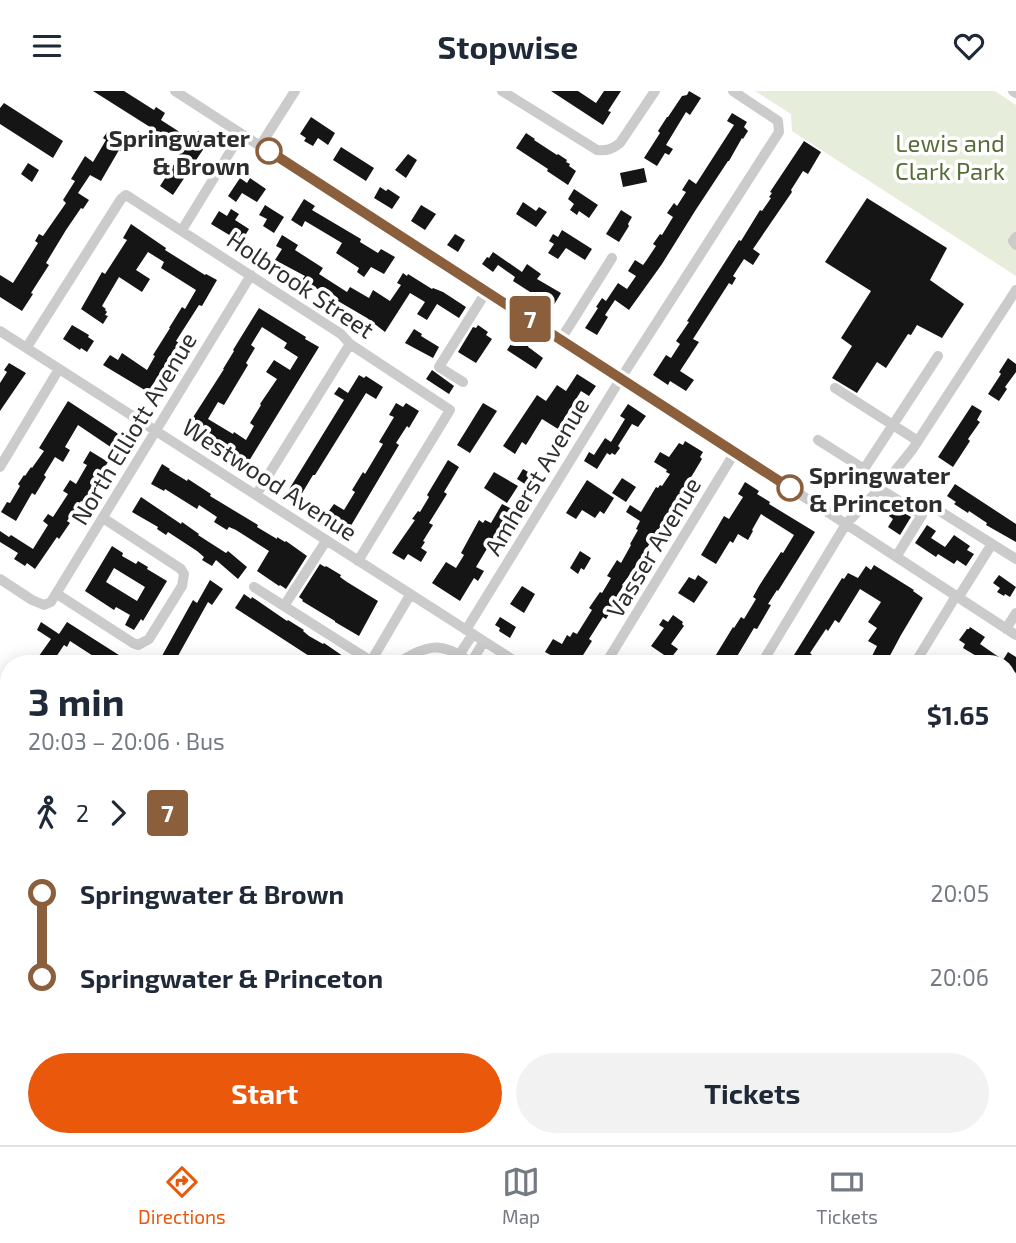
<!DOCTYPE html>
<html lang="en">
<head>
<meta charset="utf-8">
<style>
  body { margin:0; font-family:"Exo 2",sans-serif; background:#f2f2f3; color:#1f2937; height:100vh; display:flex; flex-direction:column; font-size:26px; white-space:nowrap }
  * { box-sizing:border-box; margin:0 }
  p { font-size:23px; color:#747a83 }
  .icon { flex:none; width:38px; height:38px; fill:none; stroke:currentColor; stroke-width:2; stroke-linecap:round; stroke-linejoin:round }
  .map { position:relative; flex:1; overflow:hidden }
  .sheet { position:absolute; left:0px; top:564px; width:1017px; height:492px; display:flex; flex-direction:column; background:#fff; border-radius:28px 28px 0 0; box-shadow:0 4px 18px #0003 }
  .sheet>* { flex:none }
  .badge { padding:0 14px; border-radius:5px; font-size:24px; line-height:46px }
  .map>.badge { position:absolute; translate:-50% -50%; box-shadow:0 0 0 4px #fff }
  .legs { display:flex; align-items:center; gap:10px; height:77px; padding:0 28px; font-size:23px }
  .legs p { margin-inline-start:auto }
  .headline { display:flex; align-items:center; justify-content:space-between; height:119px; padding:0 28px }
  h1 { font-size:38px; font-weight:700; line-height:52px }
  .cta { display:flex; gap:14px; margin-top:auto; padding:14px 28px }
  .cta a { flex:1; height:80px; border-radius:42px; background:#ea580c; color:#fff; font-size:28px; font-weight:700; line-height:80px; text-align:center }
  .cta a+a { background:#f2f2f3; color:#1f2937 }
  ul { padding:0 28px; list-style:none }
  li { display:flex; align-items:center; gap:24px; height:84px; font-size:26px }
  li i { display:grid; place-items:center; width:10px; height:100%; margin:0 9px; background:currentColor }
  li i::after { content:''; width:18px; height:18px; margin:-9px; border:5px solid; border-radius:50%; background:#fff }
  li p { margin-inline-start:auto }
  li:first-child i { background:linear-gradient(#0000 50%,currentColor 0) }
  li:last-child i { background:linear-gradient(currentColor 50%,#0000 0) }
  header { display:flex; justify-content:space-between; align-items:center; height:91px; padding:0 28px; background:#fff; font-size:32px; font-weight:700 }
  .dock { display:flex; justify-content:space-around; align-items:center; height:98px; border-top:2px solid #e0e1e3; background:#fff; font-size:19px; color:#747a83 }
  .dock a { display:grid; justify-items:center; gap:4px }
  .dock .on { color:#ea580c }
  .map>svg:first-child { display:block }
</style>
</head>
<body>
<header><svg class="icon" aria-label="menu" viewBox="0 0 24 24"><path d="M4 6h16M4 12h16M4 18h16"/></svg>Stopwise<svg class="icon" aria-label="heart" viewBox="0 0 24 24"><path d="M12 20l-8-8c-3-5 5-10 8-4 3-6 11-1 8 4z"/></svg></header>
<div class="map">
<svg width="1016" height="1054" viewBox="0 0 1016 1054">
  <rect width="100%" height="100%" fill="#fff"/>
  <path fill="#e6edda" d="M755,0H995L1016,14V185L792,40L791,23Z"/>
  <path fill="#151515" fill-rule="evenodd" d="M93,0H124L154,19L156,16L165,22L161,29L192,49L198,40L210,48L173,104L160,95L180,64L157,50L161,43Z
    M551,0H578L596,12L604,0H621L608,20L611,21L603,34Z
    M689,0L701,7L690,24L686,21L666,54L673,58L669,64L665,62L657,75L644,67L660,42L658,40L667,26H668L682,5L687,4Z
    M4,12L63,50L53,67L0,33V17Z
    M732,22L747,31L744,36L748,40L743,48L742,47L729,70H728L695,120L662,173L629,219L615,209L605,224L608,226L597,244L585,237L598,217L596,216L602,207L606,210L618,192L627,198L636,185L628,180L635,169L643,174L646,170L656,155L653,153L660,143L662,144L673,126L667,122L674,112L677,115L686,101L682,99L689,88L696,93L734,34L727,30Z
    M311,26L335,42L328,54L318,47L313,55L304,50L306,47L300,43Z
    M114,38L127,46L125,50L127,52L122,60L119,59L101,90L90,84L78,102L89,109L83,118L81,117L66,139L46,172L49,174L31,202L33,203L22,220L0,206V184L13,192L38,152L35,150L39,143L43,145L66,112L63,109L75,90L71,88L85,65L93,71L106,49L103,47L108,40L111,42Z
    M526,42L535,48L534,49L557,64L558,63L567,69L566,71L570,73L569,75L576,80L568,94L547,80L548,78L516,57Z
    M804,50L821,61L808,83L803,80L791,99L792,101L753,158L760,163L753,174L744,168L733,185L736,187L732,194L729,192L693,248L699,251L680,280L694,289L686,300L670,290L668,294L653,284L666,264L671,267L680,253L676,250L689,231L687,230L739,149L741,150L760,119L762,120L771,107L769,106L772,102L770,101Z
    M341,56L374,77L366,90L333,69Z
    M408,63L417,69L406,87L395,79Z
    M28,72L39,79L32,91L21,83Z
    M644,77L647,91L623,96L620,82Z
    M240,87L247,92L250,87L266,98L257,111L242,102L236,111L228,105Z
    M380,96L386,100L388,98L400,106L392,118L374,107Z
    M574,98L598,114L589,127L579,120L577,124L570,119L574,113L568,108Z
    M867,107L947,157L930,189L964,213L942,247L917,234L911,244L908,243L886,277L877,271L857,302L832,287L852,255L841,247L871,200L825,171Z
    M304,108L315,115L312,119L361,148L360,151L378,162L381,158L395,166L384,183L371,176L364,186L357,181L359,177L336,162L342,152L305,130L302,136L291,129Z
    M523,111L536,120L539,116L547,121L536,136L516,123Z
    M265,114L284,126L274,142L263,135L267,128L259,124Z
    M421,114L436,123L425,139L411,130Z
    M231,118L239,123L235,129L249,138L241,151L211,133L219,120L227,125Z
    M621,119L632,126L628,133L629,135L619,151L606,143Z
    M131,133L166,157L165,159L205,184L206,183L217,189L202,215L199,214L176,250L179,252L148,301L103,274L110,264L118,269L122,262L147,279L155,265L153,264L170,237H169L182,216L185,218L196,199L161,177L164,171L148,161L136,179L150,188L142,201L119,186L102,215L106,218L105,219L107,221L105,224L108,225L103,233L81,218L102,181L105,183L127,149L123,147Z
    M562,139L592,158L585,169L566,157L558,168L548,162L554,153L549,150L553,143L558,146Z
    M455,143L465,149L458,161L447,154Z
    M282,144L298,154L295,159L323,177L319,183L347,201L350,196L369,207L373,199L390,210L401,194L397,192L403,182L407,185L408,183L432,198L433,197L443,201L466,216L459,227L437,213L427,229L417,223L425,211L410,202L385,241L367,227L302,189L305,185L275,169L282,158L276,155Z
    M493,161L522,181L527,173L541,183L537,188L561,202L551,219L538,211L541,208L513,190L515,186L498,174L493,181L482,173L487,166L489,167Z
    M259,217L306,246L305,248L319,256L249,370L190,331L224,278H223L234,260L233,259ZM262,236L287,252L284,257L298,266L290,279L274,269L266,281L277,288L260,313L261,314L250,332L254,335L246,349L234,341L233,343L208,328L218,311L224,314L248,274L246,272L255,257L251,254Z
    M72,234L89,244L88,246L94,250L87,261L81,257L80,259L63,248Z
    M478,234L488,241L486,244L492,248L476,272L458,261L473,236L476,237Z
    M414,238L422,243L421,245L439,256L433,267L405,252Z
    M515,247L529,254L528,256L531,258L543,267L536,278L507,259Z
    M1008,267L1016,273V281L1005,296L1007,298L999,310L988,303L1001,283L999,281Z
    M9,272L26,282L0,320V292L7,281L4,279Z
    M432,279L454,295L449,303L426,288Z
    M577,283L596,295L589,305L581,300L558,338L542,328L526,354L522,351L515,363L503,355L537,304L546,310L557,294L566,300Z
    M359,284L364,287L366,285L383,296L376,308L366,302L315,384H313L301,404L306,407L302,414L295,410L298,405L288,400L344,309L334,303L339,296L348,302Z
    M68,310L123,346L115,359L78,334L65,356L70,359L63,371L55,366L44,384L46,386L35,404L32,402L16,430L1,421L7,411L10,412L20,395L18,393L24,384L25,385L31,376L32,377L44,360L39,357Z
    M396,312L403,316L406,312L419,320L409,337L407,335L396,352L399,354L349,438L326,424L334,413L344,419L355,401L352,399L363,381L365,383L383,353L379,351L394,326L389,324Z
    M483,312L497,320L470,362L457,354Z
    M628,313L646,325L638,336L632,333L618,355L620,357L615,364L612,362L610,364L607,362L597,378L584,370L589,361L594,364L605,347L611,351L625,328L620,325Z
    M972,314L982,320L977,329L980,331L968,348L970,350L953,376L938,366Z
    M685,350L703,361L700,366L702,368L693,383L632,481L622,494L623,495L612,514L614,515L606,528L603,526L589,548L592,550L578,572H555L558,568L545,561L553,548L562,553L567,544L570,546L573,541L577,543L592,519L589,517L600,501L602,502L611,487L607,485L617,469L621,472L631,454L630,453L638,439L636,438L640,430L626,421L630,414L641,421L656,396L658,397L660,394L662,395L670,383L666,381L667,379L654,371L660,361L669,366L679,352L683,354Z
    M90,360L108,371L94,394L83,411L81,410L67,430L70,432L59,448L57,446L35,478L27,472L25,475L14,468L18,462L0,451V440L9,446L11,444L33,458L48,434L43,430L48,423L53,426L68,403L63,400L70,389L76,393L87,374L83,372Z
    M448,369L459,376L444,401L447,403L429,432L433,434L423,450L425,451L421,457L427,461L421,471L408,463L404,469L392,462L415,429L412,428L418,420L420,421L429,406L427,404Z
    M162,373L170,378L169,379L187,390L188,388L211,403L210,405L258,434L257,436L277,448V446L285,451L286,450L307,465L286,498L280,494L279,495L257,480L269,460L236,439L229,436L227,439L214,431L217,426L199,414L197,418L165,398L164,400L151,393Z
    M523,378L535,385L528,395L517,388Z
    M494,381L518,395L507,412L484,397Z
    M622,387L636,396L626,411L612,402Z
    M587,389L614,407L604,423L600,420L595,427L582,419L576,428L566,422Z
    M745,391L759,400L757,403L770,411L769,413L815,441L778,500L777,499L768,513L771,514L757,538L754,537L733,572H711L733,536L734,537L741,526L744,528L756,508L753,506L759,495L781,461L783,462L794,444L761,423L752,439L753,440L748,449L738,443L733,452L730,450L716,473L701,464L724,425L729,428L743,406L738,403Z
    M955,393L1016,433V451L986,434L987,432L969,420L968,422L954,413L956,411L947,405Z
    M141,406L181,433L182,431L199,443L198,444L226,462L228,460L247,476L238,488L216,469L212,475L202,469L204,466L197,460L168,441L166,444L157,438L158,436L132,421Z
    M502,413L514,419L499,444L501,446L496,454L491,451L476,476L484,480L478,490L474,487L460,510L432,492L446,471L456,477L464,464L461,462L479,429L483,432L485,429L491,432Z
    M895,416L911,426L900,444L888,436L893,428L889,425Z
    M927,434L936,440L931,447L945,456L954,444L970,455L967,459L974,463L966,475L957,469L954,473L938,463L936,466L915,452Z
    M112,455L123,462L122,465L136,473L138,470L148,476L147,478L167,490L143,530L141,528L134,539L125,534L130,524L116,516L114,519L85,500ZM114,477L145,496L137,510L106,491Z
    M580,460L591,467L584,479L581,477L578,483L570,477Z
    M320,473L325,476L326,475L341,484L340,486L347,491L378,510L359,545L335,531V530L302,510L303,509L299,506Z
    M874,474L914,499L913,500L923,507L901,544L886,572H880L871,567L877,555L868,550L877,537L868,531L881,511L860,498L839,532L835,529L828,540L826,538L810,562L812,564L807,572H798L794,569L796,566L794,564L842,487L844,488L848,482L858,487L866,475L871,479Z
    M698,484L708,491L694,512L678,502L689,486L695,489Z
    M999,484L1016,496L1010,506L1005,503L1004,505L997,501L1000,497L993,492Z
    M210,489L223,498L212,514L208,511L174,572H158L193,509L197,512Z
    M522,495L535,503L524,522L510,513Z
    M244,503L251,508L252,506L287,530L288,529L304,539L303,540L309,545L323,553L324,552L353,572H321L306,563L235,517Z
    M673,524L683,531L682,533L684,535L671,553L678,558L670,568L651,555L664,537L659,534L663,528L668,531Z
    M500,526L516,536L510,547L499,540L500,537L495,534Z
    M41,531L59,543L67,531L122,566L118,572H104L70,550L67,556L64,554L52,572H34L51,548L37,539Z
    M970,536L985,546L980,553L1003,569L1008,561L1016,566V582L1008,577V572H982L976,569L978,566L963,557L965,553L959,549L967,538H969Z
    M1016,590V614L1008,626V603Z
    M1016,704V733L1013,731L1008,740V717Z
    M0,712L9,718V746L0,741Z
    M9,770V799L0,813V784Z
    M0,977L9,982V1018L0,1012Z
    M201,1046H222L217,1054H196Z
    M372,1046H402L414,1054H384Z
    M622,1046H676L672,1054H634Z
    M762,1046H800L812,1054H774Z
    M977,1046H1005L1000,1054H973Z"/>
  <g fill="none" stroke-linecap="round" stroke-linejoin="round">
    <path stroke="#cbcbcb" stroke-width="2" stroke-dasharray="3.5 3.5" stroke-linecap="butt" d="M0,1015L9,1020"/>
    <path stroke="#cbcbcb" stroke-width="10" d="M175,0L846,433L1016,544
      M502,0L597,59C607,60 613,58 620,52L655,0
      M1013,0L1016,2
      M260,55L295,0
      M182,139L241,43
      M1016,146L1013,150L1016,154
      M0,240L518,572
      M561,248L612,167
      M27,256L121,108L126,104L341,243L350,253L450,319L358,470
      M463,291L439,276L486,201
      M835,297L918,350
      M818,349L864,378L938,265
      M0,376L59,278
      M880,398L922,424L896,466
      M256,404L350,253
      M938,419L1016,468
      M0,488L32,509L44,514L51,511L251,184
      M254,496L374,572
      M57,503L133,552L138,554L149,548L182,495L184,483L181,478L103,427
      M958,507L992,453
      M284,515L326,450
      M1006,538L1016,522
      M466,539L621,287L779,41L778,30L733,0
      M459,564L473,543
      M370,572L410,504
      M398,572C427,554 441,549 471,572
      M471,572L484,550
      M606,572L735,361
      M762,572L846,433L886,391L912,359L1016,199
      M915,572L956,505
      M0,635L9,631
      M1008,676L1016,663
      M1008,890L1016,895
      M0,892L9,871
      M1008,980L1016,967
      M1008,1019L1016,1024
      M142,1046L154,1054
      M452,1046L460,1052
      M714,1046L726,1054
      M248,1054L252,1046
      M605,1054L609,1046
      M962,1054L967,1046"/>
  </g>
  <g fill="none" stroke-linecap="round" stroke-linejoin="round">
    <defs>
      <path id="line-1" d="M269,60L790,397"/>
    </defs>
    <use href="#line-1" stroke="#fff" stroke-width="16"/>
    <use href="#line-1" stroke="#8b5e3c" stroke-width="10"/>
  </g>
  <g fill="#fff" stroke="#8b5e3c" stroke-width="3.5">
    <circle cx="269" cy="60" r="12"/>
    <circle cx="790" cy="397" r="12"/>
  </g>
  <g text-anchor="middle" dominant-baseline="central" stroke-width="7" stroke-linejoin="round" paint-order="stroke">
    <g font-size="24" font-weight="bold" fill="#2e2e2e" stroke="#fff" text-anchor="end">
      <text x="250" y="46">Springwater<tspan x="250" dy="28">&amp; Brown</tspan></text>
      <text x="809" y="383" text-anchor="start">Springwater<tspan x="809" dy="28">&amp; Princeton</tspan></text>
    </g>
    <g font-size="24" fill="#556d38" stroke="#fff">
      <text x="950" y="51">Lewis and<tspan x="950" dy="28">Clark Park</tspan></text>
    </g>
    <g font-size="24" fill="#2e2e2e" stroke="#fff">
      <text transform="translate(301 193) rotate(34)">Holbrook Street</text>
      <text transform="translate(133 337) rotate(-59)">North Elliott Avenue</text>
      <text transform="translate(536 385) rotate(-59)">Amherst Avenue</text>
      <text transform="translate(270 388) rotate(33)">Westwood Avenue</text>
      <text transform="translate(653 456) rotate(-59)">Vasser Avenue</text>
    </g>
  </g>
</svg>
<b class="badge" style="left:530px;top:228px;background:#8b5e3c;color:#fff">7</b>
<section class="sheet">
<div class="headline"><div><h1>3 min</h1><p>20:03 – 20:06 · Bus</p></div><b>$1.65</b></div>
<div class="legs"><svg class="icon" aria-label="walk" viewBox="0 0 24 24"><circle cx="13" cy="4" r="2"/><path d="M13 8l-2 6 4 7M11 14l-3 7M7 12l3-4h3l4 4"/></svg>2<svg class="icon" aria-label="forward" viewBox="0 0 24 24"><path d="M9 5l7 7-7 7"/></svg><b class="badge" style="background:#8b5e3c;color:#fff">7</b></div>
<ul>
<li><i style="color:#8b5e3c"></i><b>Springwater &amp; Brown</b><p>20:05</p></li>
<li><i style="color:#8b5e3c"></i><b>Springwater &amp; Princeton</b><p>20:06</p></li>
</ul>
<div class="cta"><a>Start</a><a>Tickets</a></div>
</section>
</div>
<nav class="dock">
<a class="on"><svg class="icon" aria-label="directions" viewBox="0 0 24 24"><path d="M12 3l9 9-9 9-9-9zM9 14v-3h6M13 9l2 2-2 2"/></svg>Directions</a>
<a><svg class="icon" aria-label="map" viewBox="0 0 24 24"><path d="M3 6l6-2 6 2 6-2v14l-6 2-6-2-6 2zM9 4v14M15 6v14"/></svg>Map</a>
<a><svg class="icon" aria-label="tickets" viewBox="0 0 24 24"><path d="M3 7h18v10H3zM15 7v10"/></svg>Tickets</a>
</nav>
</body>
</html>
